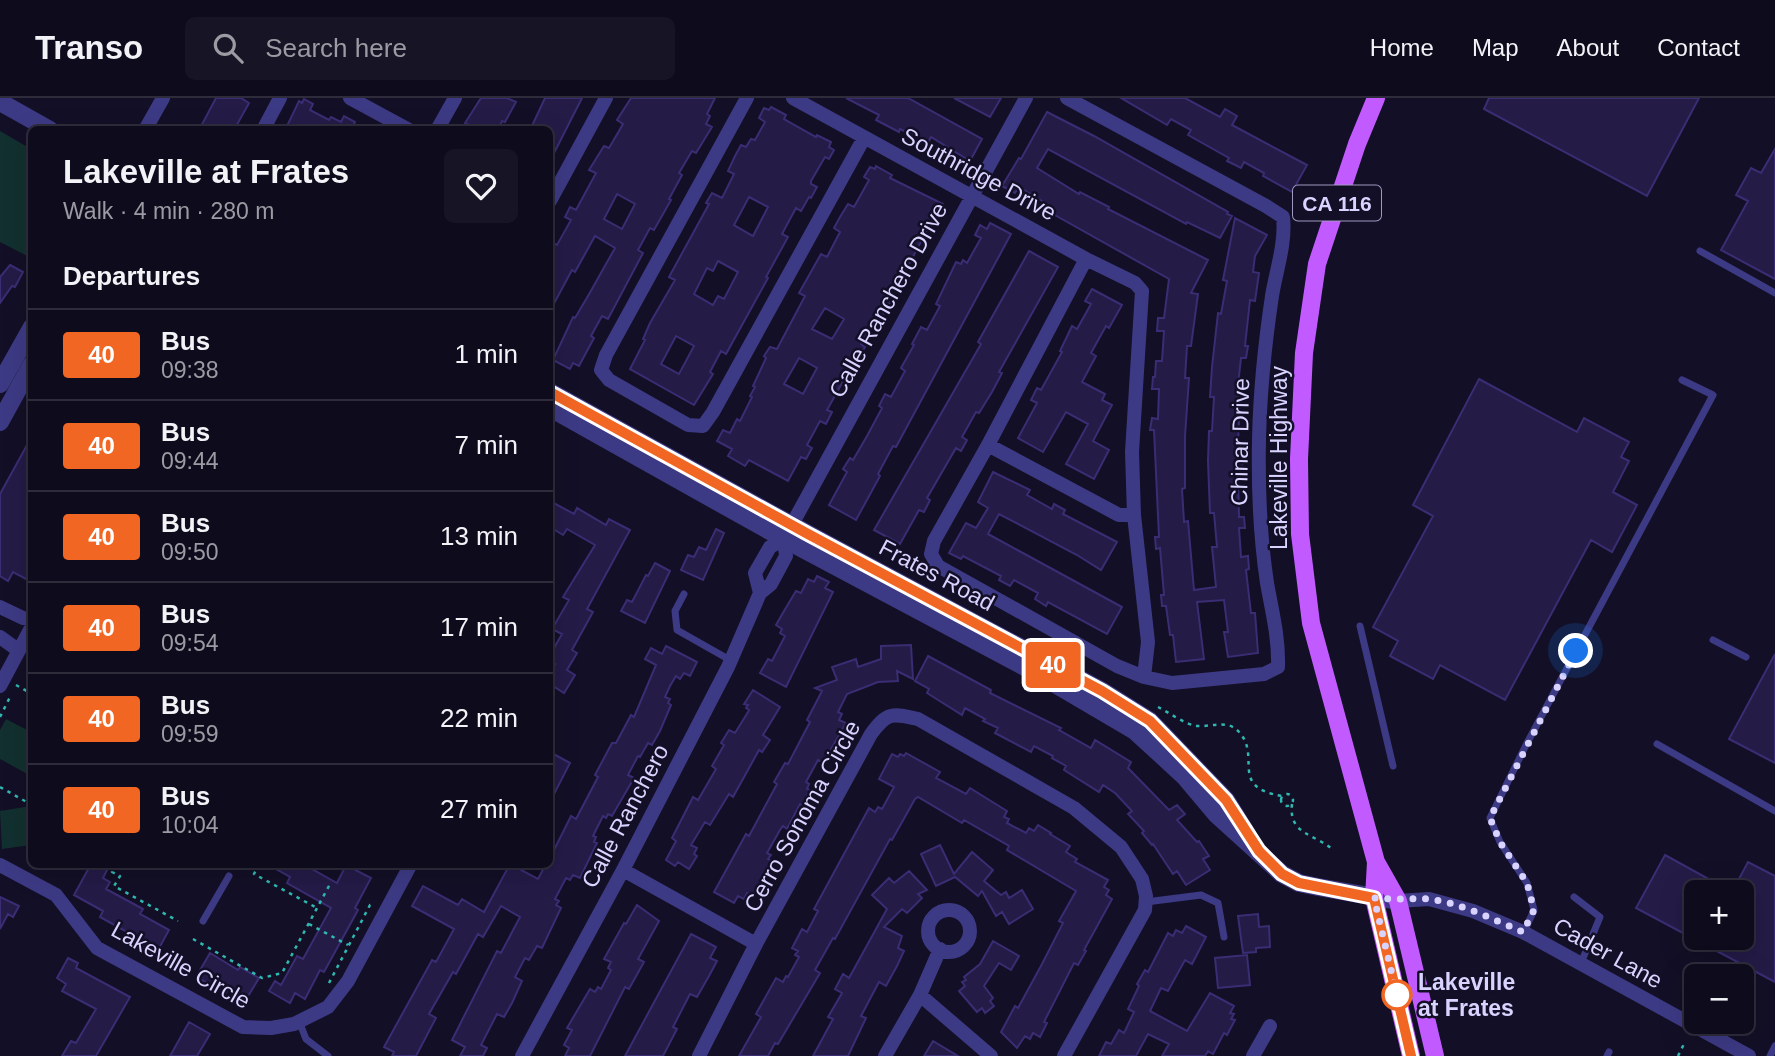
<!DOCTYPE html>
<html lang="en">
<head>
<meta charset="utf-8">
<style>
  body { margin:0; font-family:Helvetica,sans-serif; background:#171425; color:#f1f3f6; height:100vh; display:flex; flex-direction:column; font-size:26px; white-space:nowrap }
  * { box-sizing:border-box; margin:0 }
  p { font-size:23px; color:#9b9ba3 }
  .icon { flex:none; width:38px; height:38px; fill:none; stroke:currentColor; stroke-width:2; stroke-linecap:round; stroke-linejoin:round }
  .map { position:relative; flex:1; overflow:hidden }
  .panel { position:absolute; left:28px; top:28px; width:525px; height:742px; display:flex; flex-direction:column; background:#0e0b1c; border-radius:10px; box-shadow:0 7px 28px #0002,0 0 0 2px #2e2b3b }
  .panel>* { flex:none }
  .badge { padding:0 14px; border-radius:5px; font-size:24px; line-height:46px }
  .controls { position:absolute; left:1684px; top:782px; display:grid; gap:14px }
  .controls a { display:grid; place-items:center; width:70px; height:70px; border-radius:10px; background:#0e0b1c; box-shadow:0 7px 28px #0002,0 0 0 2px #2e2b3b; font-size:35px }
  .you { position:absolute; width:35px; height:35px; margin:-18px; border:5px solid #fff; border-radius:50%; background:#1a73e8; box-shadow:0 0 0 10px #1a73e833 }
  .map>.badge { position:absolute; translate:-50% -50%; box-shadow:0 0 0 4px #fff }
  h2 { padding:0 35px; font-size:26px; line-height:63px }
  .round { display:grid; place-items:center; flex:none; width:74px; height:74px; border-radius:10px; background:#171425 }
  .headline { display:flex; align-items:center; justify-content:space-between; height:119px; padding:0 35px }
  h1 { font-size:33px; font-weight:600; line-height:52px }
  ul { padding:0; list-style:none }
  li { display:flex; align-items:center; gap:21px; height:91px; padding:0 35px; border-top:2px solid #2e2b3b }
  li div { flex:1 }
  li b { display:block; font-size:26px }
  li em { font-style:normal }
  li .badge { min-width:77px; font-weight:700; text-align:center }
  header { display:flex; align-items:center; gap:42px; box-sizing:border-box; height:98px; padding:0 35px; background:#0e0b1c; border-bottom:2px solid #2e2b3b }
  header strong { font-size:33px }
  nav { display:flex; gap:38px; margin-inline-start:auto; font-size:24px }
  .search { width:490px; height:63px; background:#171425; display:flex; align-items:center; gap:18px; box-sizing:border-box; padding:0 24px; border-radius:10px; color:#9b9ba3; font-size:26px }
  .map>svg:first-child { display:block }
</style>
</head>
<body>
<header>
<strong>Transo</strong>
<div class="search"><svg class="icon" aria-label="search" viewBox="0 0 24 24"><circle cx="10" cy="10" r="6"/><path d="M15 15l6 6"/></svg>Search here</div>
<nav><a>Home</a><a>Map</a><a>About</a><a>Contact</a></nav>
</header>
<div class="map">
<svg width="1775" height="958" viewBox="0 0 1775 958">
  <rect width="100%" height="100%" fill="#130f26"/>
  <path fill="#12302f" d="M0,33L31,51V160L0,144Z
    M6,621L31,634V678L0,661V632Z
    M31,708V747L2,751L0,713Z"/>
  <path fill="#241b47" stroke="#3b2d73" stroke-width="2" fill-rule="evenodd" d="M216,0H241L249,5L234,32H199Z
    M481,0H507L516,4L505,24L502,23L498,32H469L471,28L465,25Z
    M545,0H582L550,63V32H530Z
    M631,0H715L707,16L710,18L706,26L712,29L696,55L692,53L679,75L682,77L669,101L671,102L654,132L650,130L638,152L643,155L608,221L602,218L591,238L594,240L579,268L573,265L570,271L553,262L573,219L575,220L588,198L615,150L595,138L575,174L572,172L550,213V143L557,147L571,122L565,119L570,109L576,112L596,75L589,72L604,48L609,50L623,26L617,22ZM617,96L635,106L622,131L604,121Z
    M846,0H908L982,41L970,63L931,39L928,45L900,31L899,34L876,22L879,17Z
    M954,0H1001L990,19Z
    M1121,0H1185L1220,19L1225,11L1237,18L1232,27L1307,67L1292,94L1263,78L1264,75L1244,64L1241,70L1227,63L1229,60L1188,37L1191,32L1171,21L1167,27Z
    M1489,0H1699L1647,98L1484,11Z
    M304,1L313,6L310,12L329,22L331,19L341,24L344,18L355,24L352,30L355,32H294L287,28L299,3L302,5Z
    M771,9L786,17L784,21L816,39L817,37L831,44L829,49L834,52L829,61L825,59L811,83V86L817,89L811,100L809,99L801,113L796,110L782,136L788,139L766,179L768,180L726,256L721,253L710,274L713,276L694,307L630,271L645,242L643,241L650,225L675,182L669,179L709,106L706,105L712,95L722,100L734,76L728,73L735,58L741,47L746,49L751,41L755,42L765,24L759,20L764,10L769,12ZM749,99L768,109L753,138L734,127ZM718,163L738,174L724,201L718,198L713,207L694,196L707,170L713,173ZM676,238L694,248L679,276L661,266Z
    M1047,14L1094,38L1228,114L1227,116L1232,118L1220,140L1187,124L1186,126L1048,51L1037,70L1079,96L1080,94L1109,109L1108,111L1208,162L1191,195L1198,196L1191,248H1187L1185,280H1189L1185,338V390L1182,391L1184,424L1188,423L1194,492L1216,489L1212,449H1217L1214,415H1210L1208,363L1209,333H1212L1214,299H1210L1212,269L1218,215L1221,216L1227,183L1223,182L1235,120L1267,137L1255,158L1253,174L1259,175L1255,203L1250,202L1245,248H1248L1246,260H1241L1238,287L1244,288L1243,301H1240L1238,345H1243L1242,374H1238L1239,419H1244L1245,430H1239L1241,459L1248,458L1249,471L1246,472L1251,515H1255L1258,555L1228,559L1224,534H1228L1224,502L1197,504L1204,561L1176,564L1173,537H1170L1166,508H1162L1161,497H1164L1160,450L1156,451L1155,439H1159L1154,332H1150L1152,320L1158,321L1159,291H1152L1153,279H1155L1156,263H1162L1164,233H1157L1158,220H1164L1169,181L1044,111L1047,106L1019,89L1015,95L1002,88L1019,60L1021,61Z
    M1775,51V181L1721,152L1748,103L1736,97L1751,70L1761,75Z
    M876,68L892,77L890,80L943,106L936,120L934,119L905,174L902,173L886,201L891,203L879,224L875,222L861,246L865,249L858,261L856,260L827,312L832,314L826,326L820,323L807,347L812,350L806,361L801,359L788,383L749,362L745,368L728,358L732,351L717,343L723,332L730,335L737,321L740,323L752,299L750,298L755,289L753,288L766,260L764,258L770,249L777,251L805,198L799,195L821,156L827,159L840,134L834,130L840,119L848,106L854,109L869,82L864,79L870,69L875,71ZM825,210L844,221L832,241L812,231ZM799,260L817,270L803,296L784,286Z
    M990,125L1011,136L896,349L893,348L878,376L880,378L856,422L829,407L847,374L843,371L850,360L853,362L867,338L882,310L879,308L885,296L891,299L905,273L901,270L914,247L912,246L921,229L927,232L940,208L936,206L956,164L961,166L963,162L967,165L981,140L975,137L980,127L987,131Z
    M1029,153L1058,169L999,274L1002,275L992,294L979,315L976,314L962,339L967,342L961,353L956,350L927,400L930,402L924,414L919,412L900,446L874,432L958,286L981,246L978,244Z
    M10,167L23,174L15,189L12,188L0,205V179Z
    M1092,191L1122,207L1109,230L1106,228L1091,255L1096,258L1082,284L1105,296L1102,302L1112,307L1093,343L1109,352L1094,381L1066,366L1088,326L1066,314L1043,354L1018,340L1037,305L1031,302L1037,290L1041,292L1062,254L1060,253L1072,228L1077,231L1091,206L1085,203Z
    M1479,281L1577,334L1584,320L1629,344L1621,359L1629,363L1613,394L1637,407L1612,454L1591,442L1505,602L1440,567L1433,581L1390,558L1398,543L1373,529L1433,418L1413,407Z
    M32,338V484L13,474L8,483L0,478V396Z
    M993,374L1030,392L1027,397L1052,411L1054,406L1065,412L1063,416L1117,444L1101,472L1077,457L999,416L988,436L1122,509L1107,536L1048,504L1046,508L1035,501L1038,495L1014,482L1010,488L999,482L1001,478L963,458L961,461L949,455L966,425L976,430L988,410L978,404Z
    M550,403L574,416L577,410L606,427L609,421L630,432L587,511L593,514L572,552L577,555L567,572L575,577L564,595L550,586V574L555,566L550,563V557L562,536L552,531L569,502L563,499L595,447L567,431L563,437L550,429Z
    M716,431L724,435L703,482L681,472L688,457L694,459L699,449L706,452Z
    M655,465L670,473L645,525L621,513L627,502L632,504L646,477L648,478Z
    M817,478L829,484L825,490L833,494L786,589L760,575L768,561L772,563L785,538L780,535L782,531L776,527L784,513L796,493L801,495L808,481L814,484Z
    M911,547L913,581L897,573L898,583L878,584L847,596L838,614L842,616L839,622L846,625L823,665L818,662L806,684L809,686L807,691L810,692L802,707L800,706L787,731L783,728L780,732L767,755L771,757L768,761L772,763L753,798L747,795L744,801L738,798L734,805L714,794L746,736L749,738L777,686L774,684L785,665L788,666L810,624L807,622L822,593L815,590L837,582L832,569L856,561L858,569L881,561V548Z
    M666,548L697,564L690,578L684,575L680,581L676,578L670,588L665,599L670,601L668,605L671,607L660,633L652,647L648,645L640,659L638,658L628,677L634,680L612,718L608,716L606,720L603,718L593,738L596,739L594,744L597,745L580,780L573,777L570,782L566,780L555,801L559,803L556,807L561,810L542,850L537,848L529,862L525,860L515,879L522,883L512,905L504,919L497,916L481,947L487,950L483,958H460L465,949L452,942L497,853L501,855L520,819L501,808L483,839L478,836L456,876L453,874L429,916L436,920L416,958H392L394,954L384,949L432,862L436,864L454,831L412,808L423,788L458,807L462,801L484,814L510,766L538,781L546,766H550V760L571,718L576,721L598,679L595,677L612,645H616L631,617L634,619L656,567L645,561L651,550L662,556Z
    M1775,556V665L1729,641Z
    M928,558L991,592L990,595L1061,630L1059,632L1091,650L1095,642L1131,664L1128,670L1169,712L1177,707L1185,716L1177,722L1197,744L1199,743L1209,758L1203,761L1210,772L1186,787L1177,773L1173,776L1153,746L1152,747L1142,735L1144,733L1128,716L1132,713L1115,695L1103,687L1099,694L1064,672L1066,668L1052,660L1053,658L1034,648L1031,654L995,635L998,630L983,623L985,621L965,610L962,617L927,595L929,591L915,583Z
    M753,592L780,609L763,637L770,642L762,654L759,652L733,699L729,696L710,727L705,724L691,747L697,750L694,756L697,758L689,771L678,764L675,768L666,762L676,743L672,740L693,699L698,702L716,671L712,668L724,647L721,645L729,632L735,635L748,614L749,612L746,610L748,607L744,606Z
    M550,654L570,665L550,704Z
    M906,655L940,674L936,680L966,696L970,690L1007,713L1004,719L1009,721L1007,725L1026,735L1029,730L1034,733L1038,727L1051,735L1050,736L1070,748L1066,754L1077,761L1075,764L1108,782L1104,789L1109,792L1106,797L1112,801L1084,852L1086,853L1078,867L1074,865L1044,924L1047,925L1040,939L1033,935L1030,941L1025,938L1017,950L1001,934L1015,908L1018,910L1042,866L1063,825L1059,823L1076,793L1007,752L1009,748L964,722L962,725L918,699L915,701L892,742L890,741L835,841L833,840L815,872L820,875L778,946L775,945L768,958H739L761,919L756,916L776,880L783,884L786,878L788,879L799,859L795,857L798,853L792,850L802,831L807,834L818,813L814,811L869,710L875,714L878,709L882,711L894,689L879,681L892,656L898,659L900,656L904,658Z
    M940,747L954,776L972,754L993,772L984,783L1001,797L1006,794L1009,800L1022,792L1033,811L1009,826L1002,814L996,818L982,793L978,798L955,779L936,788L921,756Z
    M1665,757L1732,794L1748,764L1775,778V884L1636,810ZM1696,794H1741V840H1696Z
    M91,766H110L103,780L110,784L106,791L143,811L140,816L169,832L156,856L126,840L129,835L100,819L103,813L74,797Z
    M267,766H303L337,785L346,767L371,780L355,810L358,812L324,874L320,872L305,901L295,895L290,905L269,893L275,883L281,887L297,858L303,861L331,810L287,785L290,779Z
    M909,773L927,792L918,796L922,800L907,815L902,811L884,829L902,838L898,850L904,853L897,868L886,888L879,884L861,918L866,920L848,958H813L833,921L828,919L842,895L835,891L843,876L849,880L887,811L872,797L889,780L894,785Z
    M0,799L19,808L13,819L8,816L0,831Z
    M637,807L659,823L638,861L644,864L629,891L625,889L590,958H565L569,950L564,947L572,932L567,930L590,891L595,894L598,889L601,891L611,872L608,870L611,864L604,861L624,825L626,826Z
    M1258,816L1259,829L1269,828L1270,849L1256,850V854L1243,855L1238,818Z
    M1186,828L1206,839L1192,866L1185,862L1168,893L1161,890L1150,913L1187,933L1210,895L1234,908L1230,915L1234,916L1231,921L1235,922L1227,937L1224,935L1213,956L1208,953L1205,958H1162L1169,946L1148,936L1136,958H1099L1106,944L1111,946L1119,932L1124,935L1134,914L1128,911L1139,888L1137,886L1145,872L1148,874L1168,835L1173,838L1176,832L1182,835Z
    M691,836L716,849L710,860L717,863L709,878L697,899L690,896L673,929L677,931L663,958H625Z
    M993,843L1019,858L1011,872L999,865L984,888L993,900L990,903L994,908L985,915L982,910L977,914L959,893L965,888L962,884L966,882L964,879L980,866Z
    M210,855L238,872L240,869L259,880L247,900L229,890L226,895L196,879Z
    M1247,857L1250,887L1218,890L1215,860Z
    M68,860L78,865L76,870L130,899L96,958H62L71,943L76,945L96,911L62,893L66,886L57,880Z
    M189,924L210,936L197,958H170Z
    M933,943L958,958H924Z"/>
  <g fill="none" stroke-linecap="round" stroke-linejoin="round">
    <path stroke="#2fb8b0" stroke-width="2.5" stroke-dasharray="3.5 5" stroke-linecap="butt" d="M16,587L32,596
      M1158,609C1170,615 1184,626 1197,628C1212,629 1228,621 1239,634C1262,659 1228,689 1282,698
      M0,619L11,597
      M0,689L32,707
      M1281 702a6 6 0 1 1 12 0a6 6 0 1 1-12 0Z
      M1292,706C1288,737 1316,736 1333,752
      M116,766L112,774L120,778L114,788L178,823
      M259,766L254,776L317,810
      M309,826L348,847
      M193,841L262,880L282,875L330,786
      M329,885L370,807L375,805
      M1678,958L1684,946"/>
    <path stroke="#3d3a85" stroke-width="7" d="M1700,153L1775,195
      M684,496L675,513L677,532L730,562
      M1360,528L1393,668
      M1713,542L1746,559
      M1657,646L1775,713
      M1574,799L1600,819L1581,865
      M1146,804L1201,797L1218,805L1224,839
      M203,823L229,778
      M1524,834L1534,812L1527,785L1500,744L1490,720L1526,647L1713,297L1682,282
      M299,923L306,941L328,958
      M1607,958L1609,954
      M1770,958L1775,948"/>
    <path stroke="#3d3a85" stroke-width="14" d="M350,0L409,32
      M747,0L606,257L601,272L609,282L688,327L703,328L713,314L864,40
      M793,0L1086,161L1135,185L1142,193L1132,354L1134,417L1148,544L1144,579
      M1067,0L1266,108L1283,119C1286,145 1276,173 1272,198C1265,245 1260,294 1259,341C1258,389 1260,438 1267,485C1272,513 1279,540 1278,569L1264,576L1172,585L1144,579L1117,568L938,468L931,456L934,443L988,347L1086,161
      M145,32L163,0
      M263,32L280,0
      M437,32L455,0
      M550,103L606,0
      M988,347L1119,417H1134
      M760,495L755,475L770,449L784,441L1026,0
      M0,509L23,520L32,521
      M0,539L18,552
      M0,588L32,528
      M0,767L56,797L97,850L243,929L271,930L294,926L328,909L348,883L411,766
      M623,772L756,846
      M1398,803L1429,801L1473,813L1523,834L1749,958
      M928 833a21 21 0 1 1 42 0a21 21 0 1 1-42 0Z
      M920,897L991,958
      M522,958L623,772L728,569L760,495L771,486L786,458L784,441
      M699,958L756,846L871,636C887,614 892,615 918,621L1074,710L1121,749L1142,781L1146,798L1145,812L1064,958
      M885,958L920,897L940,851
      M1253,958L1270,928"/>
    <path stroke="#3d3a85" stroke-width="18" d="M0,4L50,32
      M0,286L32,229
      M550,294L808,436L1102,593L1150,623L1226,702L1247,736
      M550,310L784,441L1038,576L1135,633L1184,678L1216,716L1282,776L1299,785L1318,789L1398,803
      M0,324L32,266"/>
    <path stroke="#c25bff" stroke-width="18" d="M1376,0L1357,46L1317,166L1304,255L1299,361L1300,436L1311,525L1376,764L1398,803L1435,958
      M1376,764L1374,800L1411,958"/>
  </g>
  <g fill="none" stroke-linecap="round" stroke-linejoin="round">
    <defs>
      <path id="line" d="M550,294L808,436L1102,593L1150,623L1226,702L1259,753L1282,776L1299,785L1374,800L1411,958"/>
    </defs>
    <use href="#line" stroke="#fff" stroke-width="16"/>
    <use href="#line" stroke="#f16623" stroke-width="10"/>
    <path stroke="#d9d4ff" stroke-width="7" stroke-dasharray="0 12.6" d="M1397,897L1374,800C1393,802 1411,800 1429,801C1461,805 1494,822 1523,834L1534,812L1527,785L1500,744L1490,720L1576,553"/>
  </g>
  <circle fill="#fff" stroke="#f16623" stroke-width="3.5" cx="1397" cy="897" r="14"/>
  <g text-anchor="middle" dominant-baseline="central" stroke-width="5" stroke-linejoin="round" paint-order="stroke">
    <rect fill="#130f26" stroke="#9e99be" stroke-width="2" x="1293" y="87.5" width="88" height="35" rx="5"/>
    <g font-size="21" font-weight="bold" fill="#d9d4ff">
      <text x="1337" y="105">CA 116</text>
    </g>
    <g font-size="23" fill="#d9d4ff" stroke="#130f26">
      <text transform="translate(979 76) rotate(28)">Southridge Drive</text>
      <text transform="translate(888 202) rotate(-61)">Calle Ranchero Drive</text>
      <text transform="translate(1240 344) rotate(-89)">Chinar Drive</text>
      <text transform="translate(1279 360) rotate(-90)">Lakeville Highway</text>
      <text transform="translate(937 477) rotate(28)">Frates Road</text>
      <text transform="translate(625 718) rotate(-62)">Calle Ranchero</text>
      <text transform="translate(802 718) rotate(-61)">Cerro Sonoma Circle</text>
      <text transform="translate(1608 855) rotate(29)">Cader Lane</text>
      <text transform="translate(181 867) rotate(29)">Lakeville Circle</text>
    </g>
    <g font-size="23" font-weight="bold" fill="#d9d4ff" stroke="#130f26" text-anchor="start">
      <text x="1418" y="884">Lakeville<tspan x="1418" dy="26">at Frates</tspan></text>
    </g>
  </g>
</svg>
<div class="controls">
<a>+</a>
<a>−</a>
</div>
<div class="you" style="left:1576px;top:553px"></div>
<b class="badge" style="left:1053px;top:567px;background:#f16623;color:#fff">40</b>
<section class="panel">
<div class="headline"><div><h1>Lakeville at Frates</h1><p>Walk · 4 min · 280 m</p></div><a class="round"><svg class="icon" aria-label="heart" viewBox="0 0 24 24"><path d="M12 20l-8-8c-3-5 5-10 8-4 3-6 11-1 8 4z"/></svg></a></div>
<h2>Departures</h2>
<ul>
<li><span class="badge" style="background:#f16623;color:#fff">40</span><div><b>Bus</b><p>09:38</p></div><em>1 min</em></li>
<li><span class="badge" style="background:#f16623;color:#fff">40</span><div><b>Bus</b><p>09:44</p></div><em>7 min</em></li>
<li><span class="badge" style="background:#f16623;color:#fff">40</span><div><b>Bus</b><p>09:50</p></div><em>13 min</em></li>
<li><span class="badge" style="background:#f16623;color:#fff">40</span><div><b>Bus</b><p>09:54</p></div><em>17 min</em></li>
<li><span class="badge" style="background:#f16623;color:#fff">40</span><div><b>Bus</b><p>09:59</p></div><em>22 min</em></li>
<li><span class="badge" style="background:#f16623;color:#fff">40</span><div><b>Bus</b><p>10:04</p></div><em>27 min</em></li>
</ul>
</section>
</div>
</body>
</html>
